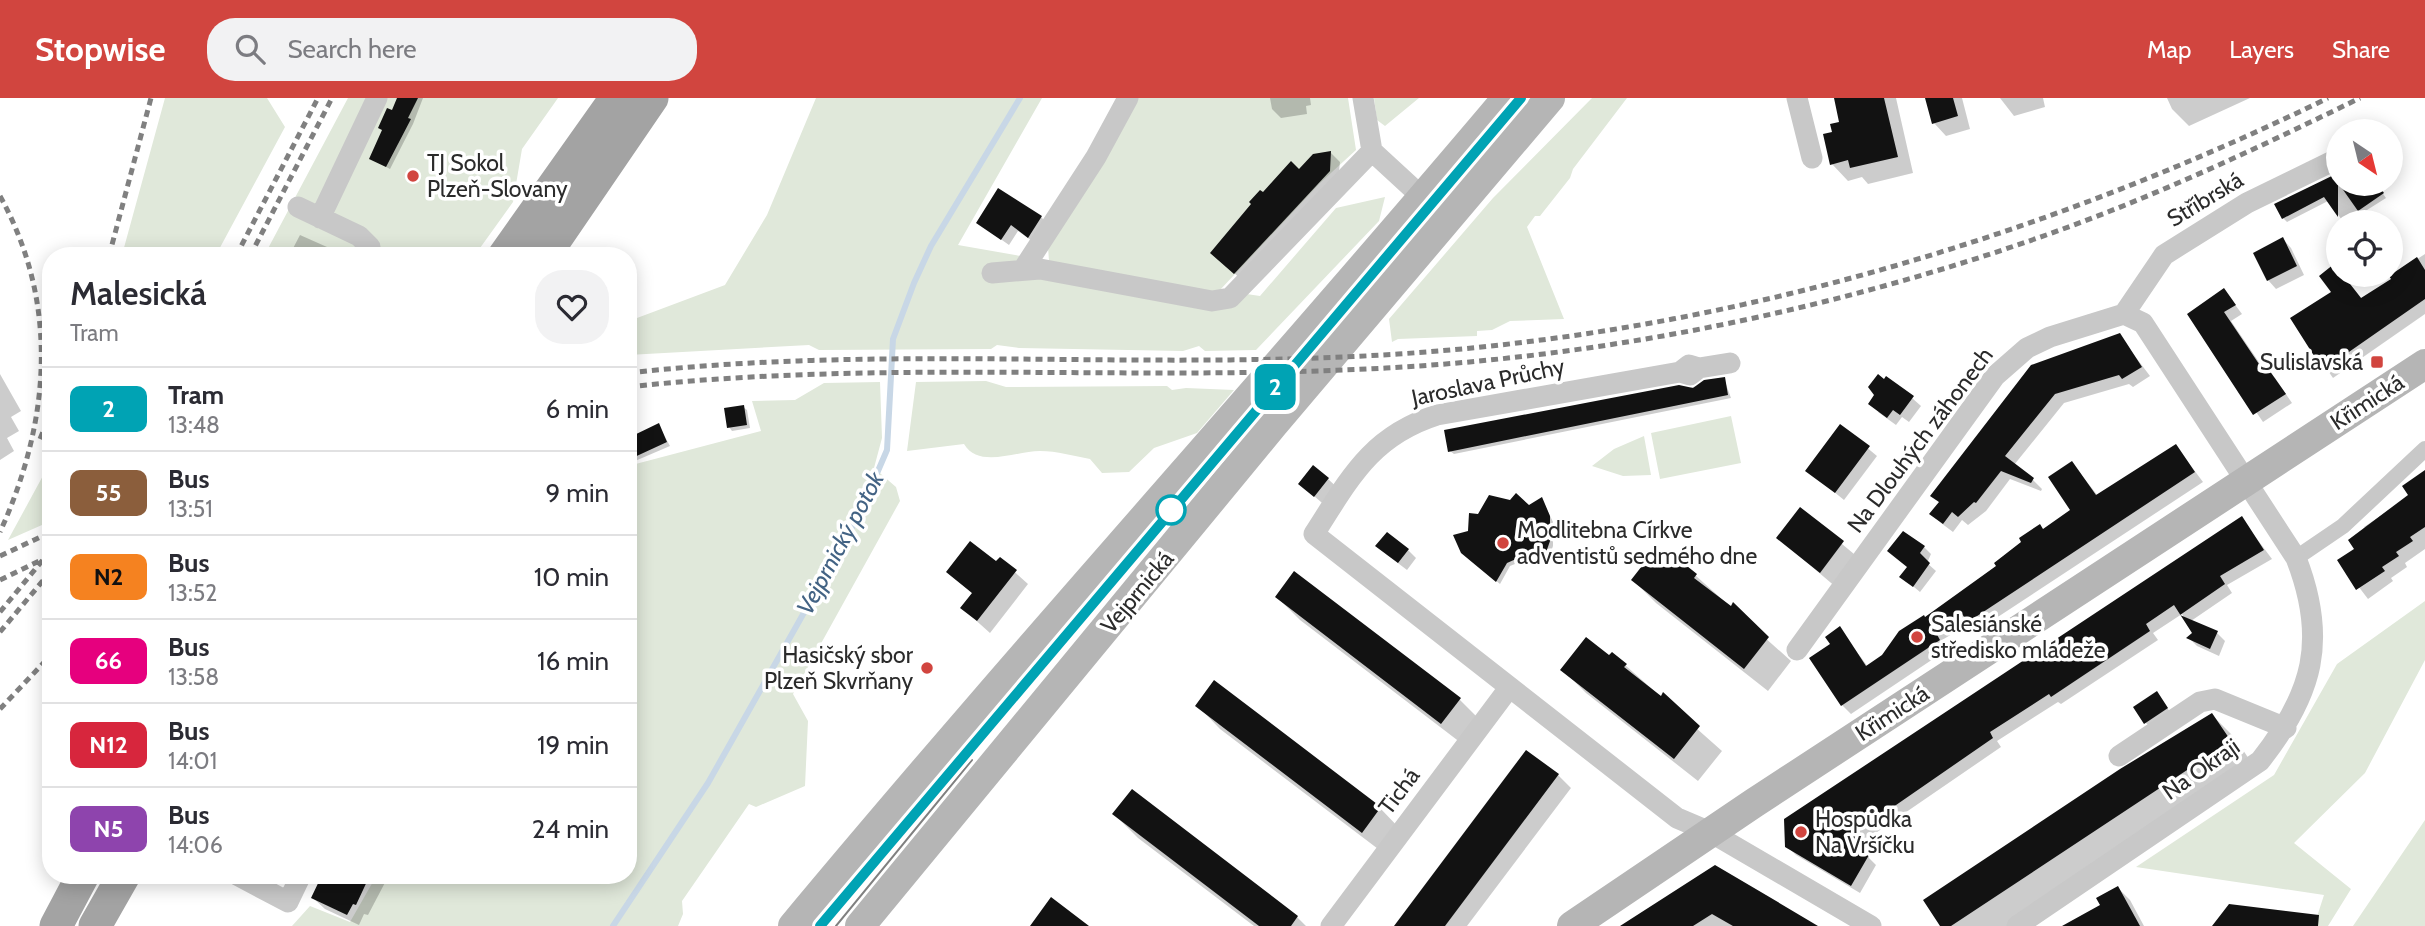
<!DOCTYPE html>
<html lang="en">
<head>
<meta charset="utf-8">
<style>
  body { margin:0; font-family:Cabin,sans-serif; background:#f2f2f3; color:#2b2b33; height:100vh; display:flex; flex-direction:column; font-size:26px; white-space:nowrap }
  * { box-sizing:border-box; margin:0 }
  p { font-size:23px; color:#7c7c81 }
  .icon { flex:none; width:38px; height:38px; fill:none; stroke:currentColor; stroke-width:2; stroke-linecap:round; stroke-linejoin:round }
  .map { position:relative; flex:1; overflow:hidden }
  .panel { position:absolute; left:42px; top:149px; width:595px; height:637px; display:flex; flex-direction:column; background:#fff; border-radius:28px; box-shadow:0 4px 18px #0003 }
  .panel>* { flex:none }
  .badge { padding:0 14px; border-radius:10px; font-size:24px; line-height:46px }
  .needle { width:46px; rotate:145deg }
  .controls { position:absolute; left:2326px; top:21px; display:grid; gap:14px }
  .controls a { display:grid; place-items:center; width:77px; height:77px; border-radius:50%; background:#fff; box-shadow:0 4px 18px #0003; font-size:35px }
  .map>.badge { position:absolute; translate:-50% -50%; box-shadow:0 0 0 4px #fff }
  .round { display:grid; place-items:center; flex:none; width:74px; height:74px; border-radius:28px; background:#f2f2f3 }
  .overview { display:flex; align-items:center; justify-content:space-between; height:119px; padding:0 28px }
  h1 { font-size:33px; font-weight:600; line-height:52px }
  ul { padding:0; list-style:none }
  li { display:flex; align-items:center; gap:21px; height:84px; padding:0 28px; border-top:2px solid #e1e1e2 }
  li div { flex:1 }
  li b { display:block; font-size:26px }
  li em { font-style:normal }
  li .badge { min-width:77px; font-weight:700; text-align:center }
  header { display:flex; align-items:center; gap:42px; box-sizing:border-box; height:98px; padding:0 35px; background:#d1453f; color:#fff }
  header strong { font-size:33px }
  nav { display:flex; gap:38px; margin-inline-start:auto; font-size:24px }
  .search { width:490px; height:63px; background:#f2f2f3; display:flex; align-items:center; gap:18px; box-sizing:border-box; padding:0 24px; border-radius:28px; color:#7c7c81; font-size:26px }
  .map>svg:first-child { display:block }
</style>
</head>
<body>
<header>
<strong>Stopwise</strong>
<div class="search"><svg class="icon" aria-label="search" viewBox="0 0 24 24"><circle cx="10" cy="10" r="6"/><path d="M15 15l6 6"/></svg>Search here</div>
<nav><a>Map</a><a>Layers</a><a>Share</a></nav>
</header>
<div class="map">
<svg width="2425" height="828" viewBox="0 0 2425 828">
  <rect width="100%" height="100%" fill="#fff"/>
  <path fill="#e0e8da" d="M165,0H267L285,29L216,157H122Z
    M348,0H558L522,51L513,104L475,157L264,158Z
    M816,0H1042L958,147L1049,163L1048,149L1137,0H1348L1356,52L1320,85L1220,192L1260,198L1336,110L1385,99L1379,123L1256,252L1205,253L1199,248L1183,253L1019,250L997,247L991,251L819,252L809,247L628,257V219L637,220L725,187L767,117Z
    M1374,0H1419L1385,28L1377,22Z
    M1592,0H1627L1573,71L1570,80L1540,118H1535L1527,129L1564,221L1510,223L1492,232L1477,233V238L1398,241L1392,244L1389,221L1493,100Z
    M986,283L1006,289L1167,288L1172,292L1186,290L1234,292L1197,335L1154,350L1129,374L1102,375L1090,361C1074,358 1057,353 1040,353C1016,353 979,371 964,346L907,353L916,284Z
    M880,284L882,340L874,370L896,389L900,403L793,596L808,623L805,688L756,709L749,706L682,803L683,816L678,828H292L310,808L350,824L374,782L398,777H628V368L761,333L752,303L795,302L824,285Z
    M1731,318L1741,365L1660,381L1651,335Z
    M1644,338L1651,377L1623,378L1592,368L1614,351Z
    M51,363V423L8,442Z
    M2425,503V562L2365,675L2294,745L2351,791L2328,828H2314L2324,797L2136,769L2274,677L2337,566Z
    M2425,722V828H2353Z"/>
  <path fill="#0003" d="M399,0H423L413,26L390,71L371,61Z
    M1270,0H1310L1311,7L1306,8L1307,16L1281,20L1272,11Z
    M1835,0H1896L1913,75L1868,86L1862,79L1848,83L1832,66L1834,36L1841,26Z
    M1927,0H1962L1970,31L1946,38L1934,25Z
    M2000,0H2043L2045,9L2014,18Z
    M2167,0H2250L2189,28L2172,11Z
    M1331,55L1340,64L1338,83L1244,184L1222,164L1263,97Z
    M2338,75V86H2376L2386,100L2348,124L2342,122L2328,103L2287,124L2283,120L2276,107Z
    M1041,119L1048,126L1035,145L1018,133L1009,147L978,125Z
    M300,137L336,153L340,158H289Z
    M2283,141L2291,150L2304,177L2276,191L2268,182Z
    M2425,156V216L2333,280L2292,221L2334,194V168L2338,177H2343L2362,201L2394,182L2391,178Z
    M2224,192L2242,216L2231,223L2265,273L2275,280L2292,305L2263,324L2189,216Z
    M2119,237L2150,278L2133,289L2129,286L2064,305L2014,367L2033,382L2042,391L2041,393L2010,381L1986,413L1968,427L1962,422L1953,434L1941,425L1932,416L1940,405L1933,397Z
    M0,276L21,313L11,319L19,333L7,340L14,353L0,362Z
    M1724,281L1731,300L1454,356L1450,353Z
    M1912,300L1921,308L1909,324L1902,319L1896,327L1878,314Z
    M743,309L747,312L750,330L732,333L729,329Z
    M659,328L670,348L628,366V341Z
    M1841,328L1877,358L1844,402L1807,372Z
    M2176,348L2203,384L1978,532L1971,525L1942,542L1948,551L1851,616L1842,607L1832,546L1840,531L1868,569L1925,521L2072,412V365L2098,398Z
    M2425,373V451L2405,465L2407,469L2391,480L2393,483L2368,501L2339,463L2356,452L2366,431L2364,429L2410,398Z
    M1328,381L1341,393L1328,410L1300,386Z
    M1542,401L1553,424V448L1546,468L1530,460L1510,468L1500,486L1467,459L1470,434L1479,418L1528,409Z
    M1800,411L1860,461L1837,490L1778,440Z
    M2242,421L2272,461L2227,487L2232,495L2191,523L2217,535L2225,543L2219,558L2197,548L2189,540L2194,536L2182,516L2153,535L2158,542L2061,606L2058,604L1997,643L2001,649L1864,743L1869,760L1876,767L1860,795L1796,757L1787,748Z
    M1924,449L1931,456L1927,465L1936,473L1920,494L1902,479Z
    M1408,452L1416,460L1407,472L1386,456Z
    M1000,461L1028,486L990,535L962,510L973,496L948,474L997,466Z
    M1679,470L1695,477L1791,563L1768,593L1656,505L1633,482Z
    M1277,499L1460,602L1483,625L1465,648L1300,522Z
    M1625,567L1722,653L1698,683L1586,595L1563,572Z
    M2160,599L2170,614L2149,628L2145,624Z
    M1197,607L1380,710L1403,734L1386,757L1220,631Z
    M2212,617L2235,640L2253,667L2009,828H1942Z
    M1558,677L1571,690L1467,828H1396Z
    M1114,716L1297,819L1306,828H1254L1138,740Z
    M1715,769L1814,828H1623Z
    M323,777H389L368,817L364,816L359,827L325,811L313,800Z
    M2118,790L2130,802L2144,828H2066L2102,808Z"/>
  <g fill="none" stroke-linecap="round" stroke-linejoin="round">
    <path stroke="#c8d7e6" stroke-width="6" d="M613,828L708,685L859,417L887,352L893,241L914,185L931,148L1020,0"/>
  </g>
  <path fill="#121212" d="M397,0H418L408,20L411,21L386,69L369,61L382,32L378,30L387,10L392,12Z
    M1834,0H1884L1898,59L1850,70L1848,62L1830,67L1823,36L1832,34L1830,26L1839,24Z
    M1925,0H1953L1958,18L1932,26Z
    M1331,53L1330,73L1234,176L1210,155L1251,106L1249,104L1260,92L1263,94L1291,63L1299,71L1313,56Z
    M2338,75V119L2324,99L2282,121L2274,106Z
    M2339,86H2377L2384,95L2358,113Z
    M998,90L1042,118L1028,140L1011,127L1001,142L976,125Z
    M2283,139L2297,168L2267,183L2253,155Z
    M2417,159L2425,172V201L2323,272L2290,220L2331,194L2319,178L2334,166L2338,177H2343L2361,200L2391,181L2389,178Z
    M2224,190L2236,207L2224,214L2263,272L2267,269L2286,296L2253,317L2187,216Z
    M2120,235L2142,269L2122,281L2119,277L2055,296L2005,358L2034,380L2031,385L2001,373L1976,405L1974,404L1958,419L1952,414L1943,426L1929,416L1939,404L1930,398L2031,267Z
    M1878,276L1884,281L1886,278L1914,298L1900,317L1893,312L1887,320L1868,306L1874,297L1868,289Z
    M1725,279L1728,297L1448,354L1444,332L1679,287L1693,290L1704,282Z
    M744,307L747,327L727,330L724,310Z
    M659,325L667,344L628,362V340Z
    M1840,326L1870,348L1835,395L1805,373Z
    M2176,346L2195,374L1968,524L1962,516L1935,533L1940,542L1841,608L1809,560L1830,546L1825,539L1840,528L1866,568L1882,557L1899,533L1924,517L1925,519L1996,468L1994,465L2021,444L2019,440L2040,426L2043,431L2070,412L2048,379L2072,363L2096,397Z
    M1313,367L1329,380L1314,399L1298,386Z
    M2425,372V429L2410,439L2413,443L2396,454L2399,458L2382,469L2385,473L2356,492L2337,462L2354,451L2348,442L2408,397L2402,388Z
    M1516,395L1529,407L1542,399L1550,418V443L1542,466L1525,457L1507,465L1496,484L1461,455L1453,437L1468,433L1469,415L1478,416L1489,397L1510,402Z
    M1800,409L1844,443L1820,475L1776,440Z
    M2242,418L2264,452L2220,478L2225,486L2180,517L2218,533L2210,551L2186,540L2192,535L2174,507L2146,526L2150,533L2051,599L2049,596L1990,634L1993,640L1857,734L1861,753L1869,757L1851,788L1785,749L1784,721Z
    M1903,433L1925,448L1920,455L1930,465L1913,489L1899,479L1907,469L1887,453Z
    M1387,434L1409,451L1398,465L1375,448Z
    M970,443L996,463L1000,459L1017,472L977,523L960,510L972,495L946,474Z
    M1656,450L1679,468L1682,464L1697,476L1694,480L1731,508L1733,504L1769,539L1744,571L1631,482Z
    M1294,473L1461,600L1441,626L1275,499Z
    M1586,539L1609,557L1612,554L1627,566L1624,569L1661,598L1663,594L1700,628L1674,661L1560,572Z
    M1214,582L1381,709L1362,735L1195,608Z
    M2157,593L2168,610L2144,626L2133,609Z
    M2212,615L2231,643L1951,828H1940L1923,802L2120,671Z
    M1526,652L1559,676L1445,828H1394Z
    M1132,691L1298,818L1291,828H1259L1112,716Z
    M1715,767L1766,797L1818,828H1733L1712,816L1693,828H1620Z
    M322,777H370L356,807L353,806L347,817L311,800Z
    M2118,788L2140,828H2062L2100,807L2096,800Z
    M1051,799L1089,828H1030Z
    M2229,806L2319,817L2318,828H2212Z"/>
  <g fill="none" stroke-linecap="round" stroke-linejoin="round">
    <path stroke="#c8c8c8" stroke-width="16" d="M2296,460L2343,428L2425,351"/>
    <path stroke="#c8c8c8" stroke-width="21" d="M1363,0L1372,53L1447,122
      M1797,0L1812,60
      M298,109L359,138L370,149L369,158
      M320,120L377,0
      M1024,170L1096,59L1128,0
      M992,175L1040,171L1212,203L1230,200L1372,53
      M2124,216L2164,157L2247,105L2337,61
      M1699,270L1690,277L1680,274L1689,267L1699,270L1730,265
      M1680,274L1437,317C1371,338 1350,380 1314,436L1677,720L1710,734L1871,828
      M1797,552L1995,278L2027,250L2050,239L2124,216L2143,225L2296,460C2328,542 2313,596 2260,663L2017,828
      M2119,658L2200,604L2215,601L2286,630
      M237,777L288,804L301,777
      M1331,828L1509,590"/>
    <path stroke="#b5b5b5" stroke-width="30" d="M793,828C1026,548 1272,279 1507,0
      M860,828L1273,327L1550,0
      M1572,828L1754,705L2425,266"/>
    <path stroke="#a3a3a3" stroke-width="33" d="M504,158L616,0
      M544,158L652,0
      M56,828L83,777
      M95,828L124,777"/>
    <path stroke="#808080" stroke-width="2" d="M820,828L1521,0
      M836,828L972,662"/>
    <path stroke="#808080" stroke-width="5" stroke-dasharray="7 5" stroke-linecap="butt" d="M0,98C60,207 50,324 0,434
      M109,158L151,0
      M236,158L318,0
      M250,158L332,0
      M628,275C884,246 1141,273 1398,256C1722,235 2037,142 2328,0
      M628,289C881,261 1133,284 1386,270C1610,258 1838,211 2049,136C2156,98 2258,50 2360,0
      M40,341L51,315
      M0,458L51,434
      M0,482L41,462
      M0,514L51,452
      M0,534L51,473
      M0,611L51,557"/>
  </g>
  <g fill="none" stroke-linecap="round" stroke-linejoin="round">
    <defs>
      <path id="line" d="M820,828L1521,0"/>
    </defs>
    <use href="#line" stroke="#fff" stroke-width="16"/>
    <use href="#line" stroke="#00a3b4" stroke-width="10"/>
  </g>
  <g fill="#d1453f" stroke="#fff" stroke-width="2.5">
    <circle cx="413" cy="78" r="7"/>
    <rect x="2370" y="257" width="14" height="14" rx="3.5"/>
    <circle cx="1503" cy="445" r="7"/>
    <circle cx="1917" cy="539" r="7"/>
    <circle cx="927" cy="570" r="7"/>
    <circle cx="1801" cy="734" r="7"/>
  </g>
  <circle fill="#fff" stroke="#00a3b4" stroke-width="3.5" cx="1171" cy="412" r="14"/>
  <g text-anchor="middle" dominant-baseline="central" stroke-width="7" stroke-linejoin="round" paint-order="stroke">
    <g font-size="23" fill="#2b2b2b" stroke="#fff" text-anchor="start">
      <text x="427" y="65">TJ Sokol<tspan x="427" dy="26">Plzeň-Slovany</tspan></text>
      <text x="2363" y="264" text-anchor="end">Sulislavská</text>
      <text x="1517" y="432">Modlitebna Církve<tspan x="1517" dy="26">adventistů sedmého dne</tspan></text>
      <text x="1931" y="526">Salesiánské<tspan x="1931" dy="26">středisko mládeže</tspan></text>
      <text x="913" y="557" text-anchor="end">Hasičský sbor<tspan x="913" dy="26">Plzeň Skvrňany</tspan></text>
      <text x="1815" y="721">Hospůdka<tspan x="1815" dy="26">Na Vršíčku</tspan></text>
    </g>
    <g font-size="23" fill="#2b2b2b" stroke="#fff">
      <text transform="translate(2205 101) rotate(-31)">Stříbrská</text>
      <text transform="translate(1488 284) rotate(-12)">Jaroslava Průchy</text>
      <text transform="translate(2367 304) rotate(-33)">Křimická</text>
      <text transform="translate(1920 342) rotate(-53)">Na Dlouhých záhonech</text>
      <text transform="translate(1137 494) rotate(-50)">Vejprnická</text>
      <text transform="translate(1892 615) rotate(-33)">Křimická</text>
      <text transform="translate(2201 671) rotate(-35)">Na Okraji</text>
      <text transform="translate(1399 693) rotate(-53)">Tichá</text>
    </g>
    <g font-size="24" font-style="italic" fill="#436384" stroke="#fff">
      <text transform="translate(840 445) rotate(-62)">Vejprnický potok</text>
    </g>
  </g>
</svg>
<div class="controls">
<a><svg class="needle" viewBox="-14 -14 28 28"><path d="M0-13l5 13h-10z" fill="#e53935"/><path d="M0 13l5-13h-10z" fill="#7c7c81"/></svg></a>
<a><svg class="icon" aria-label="locate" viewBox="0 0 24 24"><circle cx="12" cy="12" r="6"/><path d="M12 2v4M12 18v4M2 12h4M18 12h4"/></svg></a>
</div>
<b class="badge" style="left:1275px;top:289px;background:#00a3b4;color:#fff">2</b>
<section class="panel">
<div class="overview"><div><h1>Malesická</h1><p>Tram</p></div><a class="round"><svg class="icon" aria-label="heart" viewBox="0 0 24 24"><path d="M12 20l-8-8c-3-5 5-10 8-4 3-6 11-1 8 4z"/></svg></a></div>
<ul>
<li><span class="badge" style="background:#00a3b4;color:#fff">2</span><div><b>Tram</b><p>13:48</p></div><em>6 min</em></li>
<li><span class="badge" style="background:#8b5e3c;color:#fff">55</span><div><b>Bus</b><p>13:51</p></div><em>9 min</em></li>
<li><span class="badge" style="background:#f58220;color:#111">N2</span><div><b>Bus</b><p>13:52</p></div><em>10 min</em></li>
<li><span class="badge" style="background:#e6007e;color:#fff">66</span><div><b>Bus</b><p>13:58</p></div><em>16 min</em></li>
<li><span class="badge" style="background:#d7263d;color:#fff">N12</span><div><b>Bus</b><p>14:01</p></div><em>19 min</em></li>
<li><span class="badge" style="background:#8e44ad;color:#fff">N5</span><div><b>Bus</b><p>14:06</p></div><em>24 min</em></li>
</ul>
</section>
</div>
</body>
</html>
